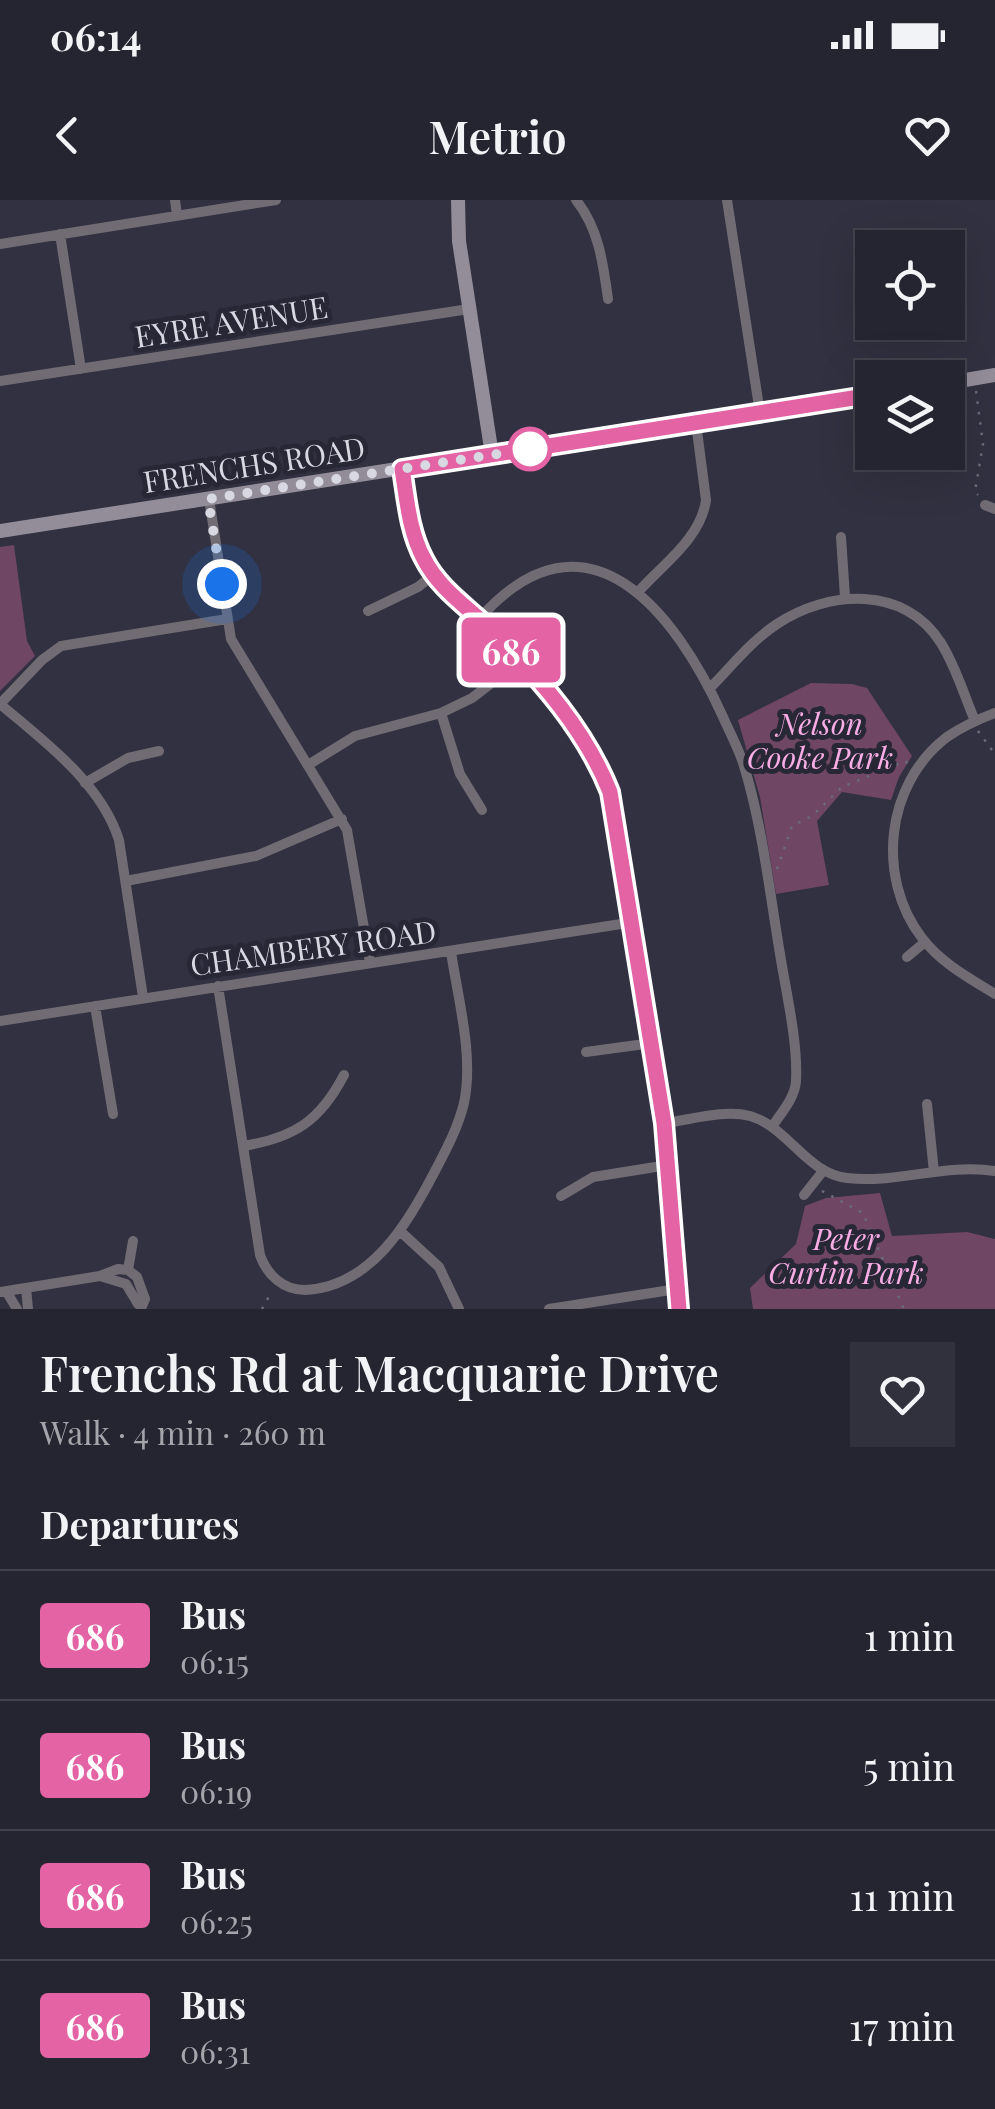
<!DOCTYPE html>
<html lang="en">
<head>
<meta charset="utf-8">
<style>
  body { margin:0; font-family:"Playfair Display",serif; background:#31313d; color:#f1f3f6; height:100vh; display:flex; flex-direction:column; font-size:38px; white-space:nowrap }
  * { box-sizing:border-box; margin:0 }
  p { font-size:32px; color:#a3a5ab }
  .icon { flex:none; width:55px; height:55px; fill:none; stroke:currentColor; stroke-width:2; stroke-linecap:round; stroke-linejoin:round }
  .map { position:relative; height:1109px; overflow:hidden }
  .details { display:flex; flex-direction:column; background:#252531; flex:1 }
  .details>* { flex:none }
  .badge { padding:0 20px; border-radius:8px; font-size:35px; line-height:65px }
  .controls { position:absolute; left:855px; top:30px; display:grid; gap:20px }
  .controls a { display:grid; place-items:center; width:110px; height:110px; border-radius:0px; background:#252531; box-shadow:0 10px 40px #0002,0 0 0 2px #42424d; font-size:50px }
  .you { position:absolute; width:50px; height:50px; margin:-25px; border:8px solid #fff; border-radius:50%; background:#1a73e8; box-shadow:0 0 0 15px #1a73e833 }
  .map>.badge { position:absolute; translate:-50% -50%; box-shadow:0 0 0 5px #fff }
  h2 { padding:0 40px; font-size:38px; line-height:90px }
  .round { display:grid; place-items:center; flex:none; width:105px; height:105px; border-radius:0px; background:#31313d }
  .headline { display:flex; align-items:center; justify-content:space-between; height:170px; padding:0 40px }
  h1 { font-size:48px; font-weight:600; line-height:75px }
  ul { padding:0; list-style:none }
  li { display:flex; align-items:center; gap:30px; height:130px; padding:0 40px; border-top:2px solid #42424d }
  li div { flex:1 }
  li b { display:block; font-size:38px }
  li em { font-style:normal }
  li .badge { min-width:110px; font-weight:700; text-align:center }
  .status { display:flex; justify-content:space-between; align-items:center; height:70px; padding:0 50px; background:#252531; direction:ltr }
  .status svg { height:28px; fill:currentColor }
  header { display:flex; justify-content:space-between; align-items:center; height:130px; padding:0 40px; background:#252531; font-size:45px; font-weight:600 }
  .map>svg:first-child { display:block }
</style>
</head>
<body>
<div class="status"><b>06:14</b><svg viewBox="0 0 49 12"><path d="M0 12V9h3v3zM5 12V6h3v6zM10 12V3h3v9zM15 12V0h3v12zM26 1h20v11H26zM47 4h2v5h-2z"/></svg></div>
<header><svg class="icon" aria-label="back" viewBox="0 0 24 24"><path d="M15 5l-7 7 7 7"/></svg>Metrio<svg class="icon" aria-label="heart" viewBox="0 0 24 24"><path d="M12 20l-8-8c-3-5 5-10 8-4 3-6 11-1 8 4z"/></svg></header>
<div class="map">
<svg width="995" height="1109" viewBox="0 0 995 1109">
  <rect width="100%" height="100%" fill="#313141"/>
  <path fill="#6f4663" d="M14,345L27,441L35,456L0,491V347Z
    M811,483L852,484L867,488L912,556L899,577L891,600L842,592L817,621L829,685L776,694L760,597L738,520Z
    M880,993L892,1036L967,1032L995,1039V1109H753L750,1088L796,1044L805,1006L826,998Z"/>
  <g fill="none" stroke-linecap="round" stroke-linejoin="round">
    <path stroke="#6b6b79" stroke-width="2.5" stroke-dasharray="2.5 8" stroke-linecap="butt" d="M976,191L983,244L975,291L978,295
      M978,531L995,554
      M777,669L792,626L812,616L842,587L905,561L909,564
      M822,991L863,1013L904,1109
      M262,1109L272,1091"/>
    <path stroke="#716c74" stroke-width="10" d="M175,0L177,15
      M576,0C599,29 603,63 608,99
      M727,0L760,213
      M60,34L81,169
      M0,44L276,0
      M0,181L469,109
      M209,299L231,439L347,630L370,763
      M985,305L995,309
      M841,337L845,397
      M639,391C663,364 701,338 706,300L696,223
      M368,411L418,387L433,375
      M479,419C587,297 676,413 723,517C730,533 739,549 744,566C763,628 770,696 781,760C787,796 798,844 796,881C795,898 781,913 772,927
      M710,488C731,467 751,441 777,424C828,390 905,385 941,443C956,467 964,495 975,521
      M0,504C44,541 101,583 119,640L143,797
      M0,504L42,460L61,446L227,419
      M441,513L460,574L482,610
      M995,513C979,519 962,527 947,537C885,584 876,678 922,738C941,763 969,778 995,794
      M308,565L355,536L441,513L472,498L520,461
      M85,583L128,558L159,551
      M126,681L256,656L342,619
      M907,757L925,742
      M218,786L260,1055C267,1075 283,1090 305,1090C371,1087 407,1024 434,973C446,950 458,928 464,903C474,856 458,799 451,752
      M95,806L113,914
      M0,821L634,722
      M586,852L652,843
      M927,904L934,972
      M665,923C690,920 724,909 750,916C788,927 806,973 847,978C896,984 946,963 995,971
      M243,946C294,938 320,921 344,875
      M804,995L823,971
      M561,996L593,977L668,965
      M401,1032L439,1067L459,1109
      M128,1070L133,1041
      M100,1076L126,1084L138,1104L142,1106L145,1099L137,1077L128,1070
      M26,1088L28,1109
      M6,1091L17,1109
      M0,1092L100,1076L118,1069L128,1070
      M549,1109L677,1089"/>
    <path stroke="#938d99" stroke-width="14" d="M458,0L459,41L492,255
      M948,183L995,175
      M402,269C407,300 409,331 424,359C441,392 472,411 498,437C542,481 587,534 610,592L665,923L679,1109
      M0,331L872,195"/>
  </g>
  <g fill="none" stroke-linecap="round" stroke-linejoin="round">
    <defs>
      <path id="line" d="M679,1109L664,923L610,592C586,531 539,477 492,431C468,407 440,390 424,359C409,331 407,300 402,269L872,195"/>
    </defs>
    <use href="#line" stroke="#fff" stroke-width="22"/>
    <use href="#line" stroke="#e463a4" stroke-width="15"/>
    <path stroke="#d7d8e2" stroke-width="10" stroke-dasharray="0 18" d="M222,384L208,299L530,249"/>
  </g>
  <circle fill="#fff" stroke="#e463a4" stroke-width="5" cx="530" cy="249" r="20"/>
  <g text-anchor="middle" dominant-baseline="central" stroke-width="10" stroke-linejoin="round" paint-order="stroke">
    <g font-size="30" fill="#d7d8e2" stroke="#272736">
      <text transform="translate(231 121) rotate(-9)">EYRE AVENUE</text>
      <text transform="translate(254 264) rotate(-9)">FRENCHS ROAD</text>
      <text transform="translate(313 747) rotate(-8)">CHAMBERY ROAD</text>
    </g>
    <g font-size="30" font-style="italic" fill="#faade4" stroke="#272736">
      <text x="820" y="523">Nelson<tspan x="820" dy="34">Cooke Park</tspan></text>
      <text x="846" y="1038">Peter<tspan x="846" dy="34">Curtin Park</tspan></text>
    </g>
  </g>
</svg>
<div class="controls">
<a><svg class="icon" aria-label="locate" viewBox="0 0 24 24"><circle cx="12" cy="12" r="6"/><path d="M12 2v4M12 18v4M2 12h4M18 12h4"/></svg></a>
<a><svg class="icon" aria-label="layers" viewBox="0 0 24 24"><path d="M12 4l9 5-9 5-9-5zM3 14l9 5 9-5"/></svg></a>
</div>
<div class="you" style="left:222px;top:384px"></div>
<b class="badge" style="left:511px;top:450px;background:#e463a4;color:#fff">686</b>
</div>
<section class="details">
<div class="headline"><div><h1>Frenchs Rd at Macquarie Drive</h1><p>Walk · 4 min · 260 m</p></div><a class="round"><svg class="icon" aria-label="heart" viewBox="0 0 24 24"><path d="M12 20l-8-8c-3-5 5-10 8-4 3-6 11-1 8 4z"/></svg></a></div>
<h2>Departures</h2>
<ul>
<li><span class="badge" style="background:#e463a4;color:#fff">686</span><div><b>Bus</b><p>06:15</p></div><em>1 min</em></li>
<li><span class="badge" style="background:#e463a4;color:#fff">686</span><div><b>Bus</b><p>06:19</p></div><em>5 min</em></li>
<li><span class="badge" style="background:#e463a4;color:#fff">686</span><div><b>Bus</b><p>06:25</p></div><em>11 min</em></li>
<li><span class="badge" style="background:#e463a4;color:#fff">686</span><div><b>Bus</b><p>06:31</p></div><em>17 min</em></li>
</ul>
</section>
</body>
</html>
